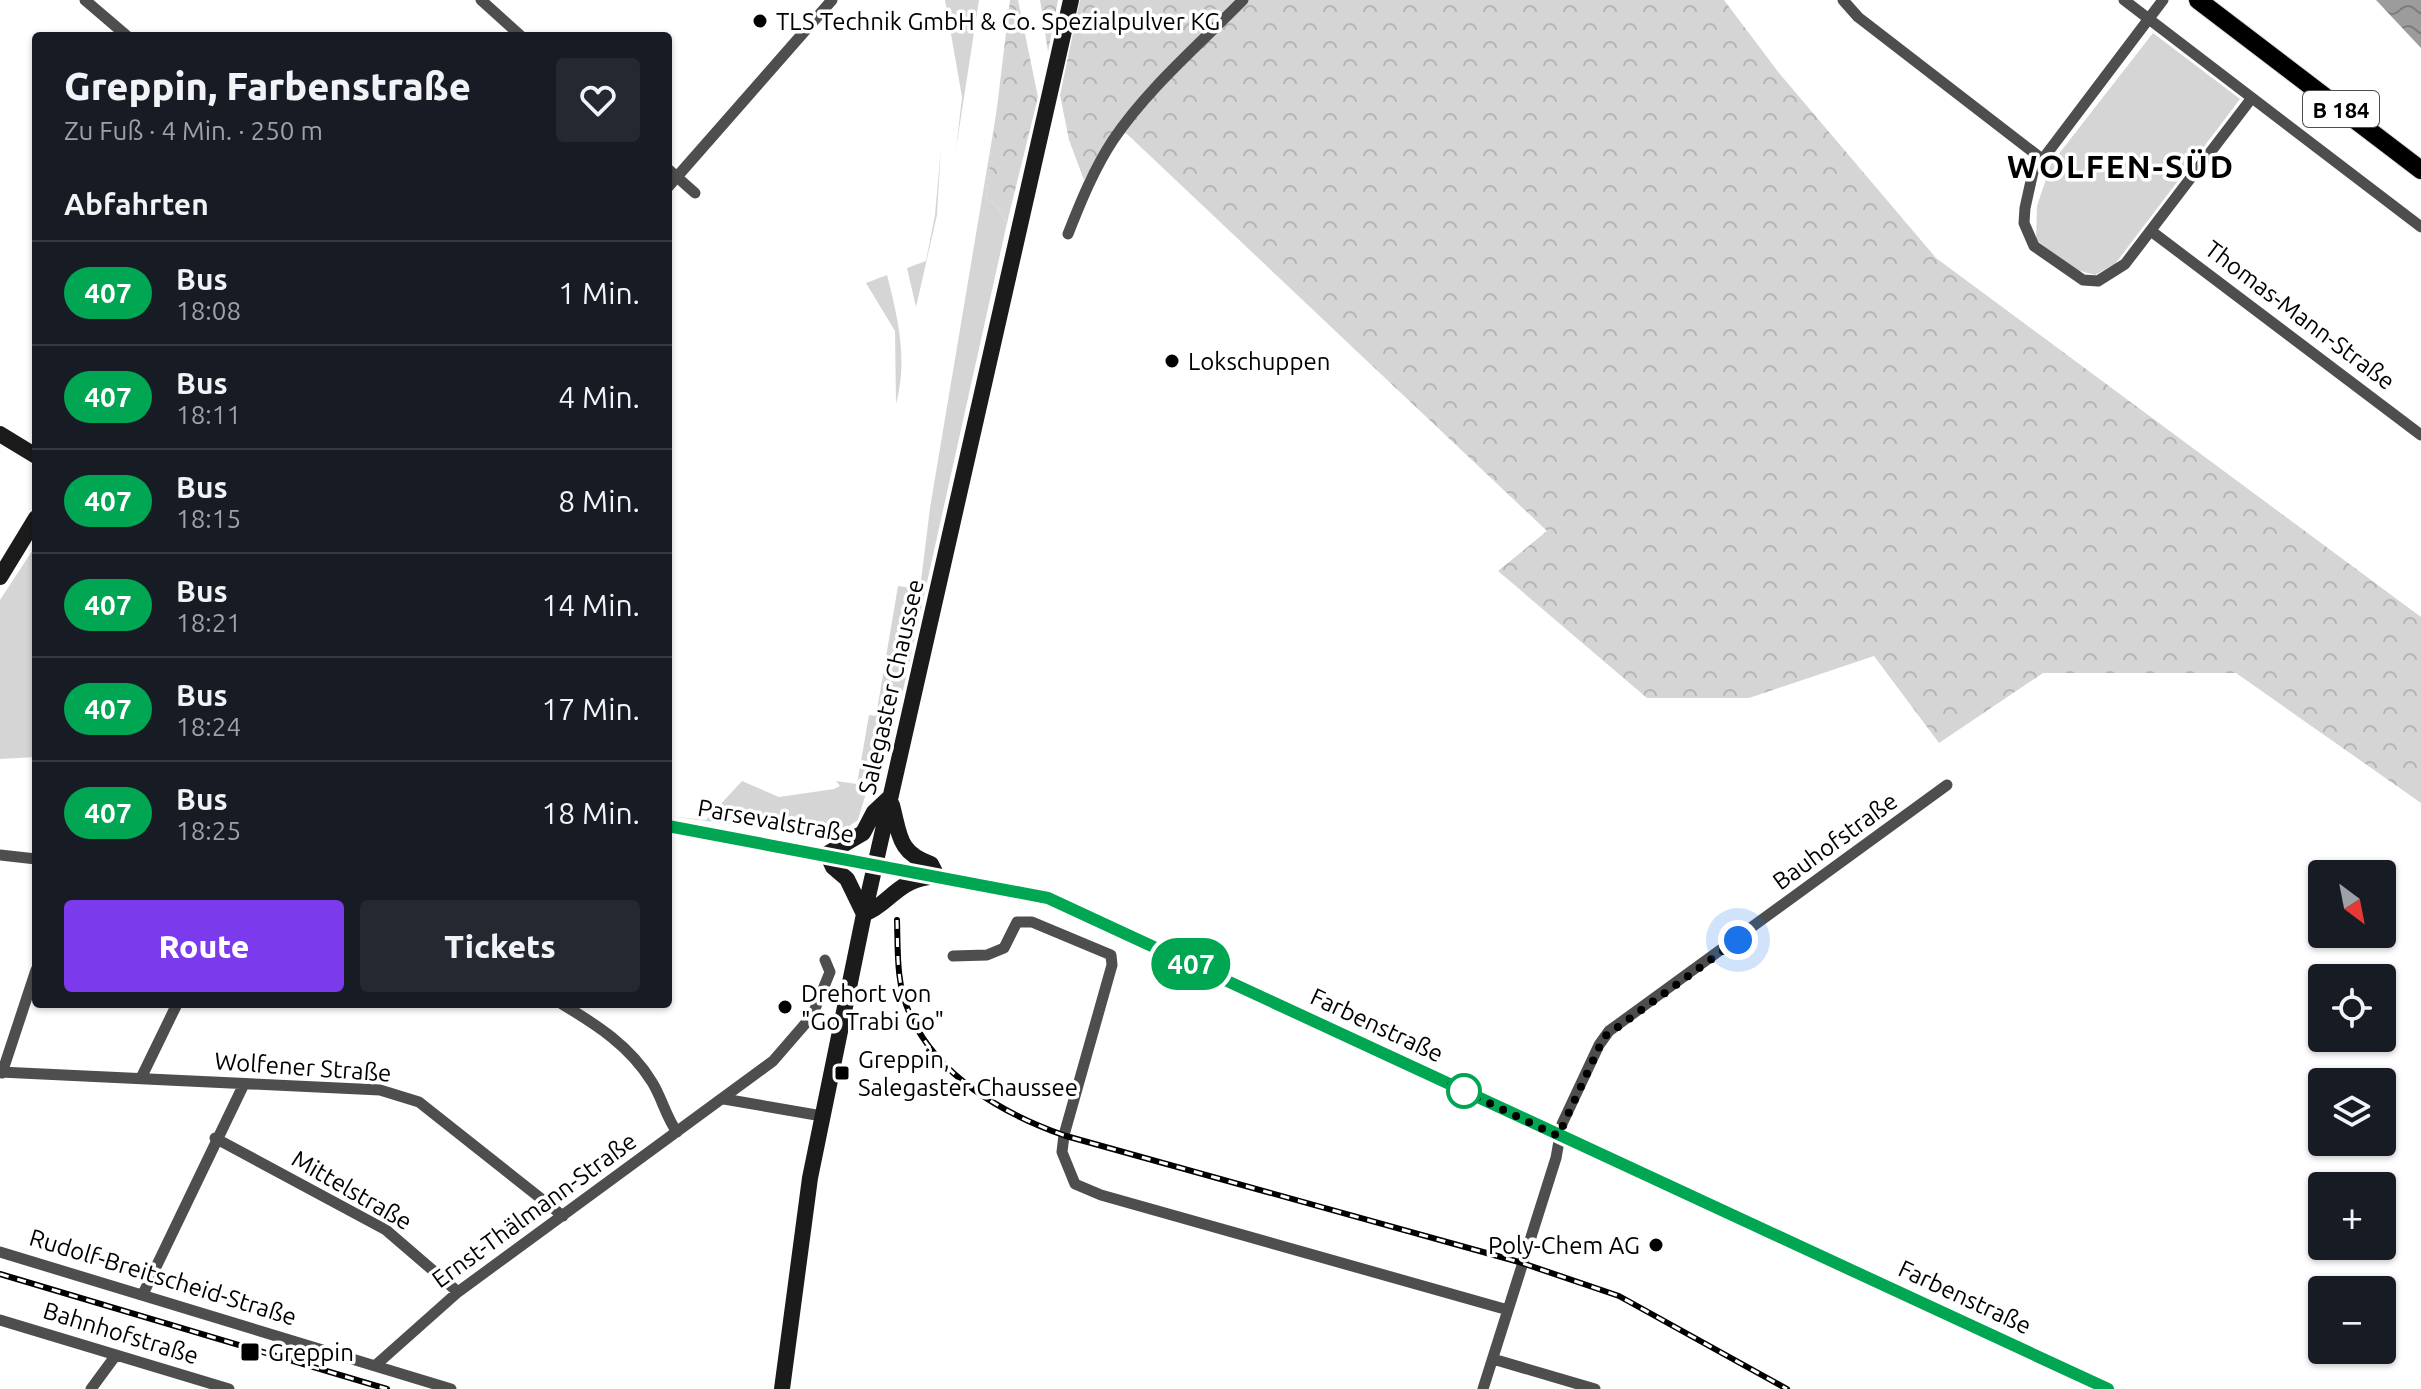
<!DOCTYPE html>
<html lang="de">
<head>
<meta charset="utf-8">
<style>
  body { margin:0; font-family:Ubuntu,sans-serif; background:#242831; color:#f1f3f6; height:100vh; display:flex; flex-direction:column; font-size:30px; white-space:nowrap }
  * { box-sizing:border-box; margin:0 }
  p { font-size:26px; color:#9ea1a6 }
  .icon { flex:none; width:44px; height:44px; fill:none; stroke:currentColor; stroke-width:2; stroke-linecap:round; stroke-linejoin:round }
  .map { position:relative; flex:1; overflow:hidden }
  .sheet { position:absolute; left:32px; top:32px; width:640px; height:976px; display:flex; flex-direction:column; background:#171b24; border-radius:8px; box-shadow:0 2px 6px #0004 }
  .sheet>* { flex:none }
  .badge { padding:0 16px; border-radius:26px; font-size:28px; line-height:52px }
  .needle { width:52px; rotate:148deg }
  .buttons { position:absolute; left:2308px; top:860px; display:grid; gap:16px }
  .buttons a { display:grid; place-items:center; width:88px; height:88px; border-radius:8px; background:#171b24; box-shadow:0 2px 6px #0004; font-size:40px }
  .you { position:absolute; width:40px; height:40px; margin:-20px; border:6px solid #fff; border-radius:50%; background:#1a73e8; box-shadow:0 0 0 12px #1a73e833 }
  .map>.badge { position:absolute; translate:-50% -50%; box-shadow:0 0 0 4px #fff }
  h2 { padding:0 32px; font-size:30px; line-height:72px }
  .round { display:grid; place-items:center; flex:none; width:84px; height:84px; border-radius:8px; background:#242831 }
  .head { display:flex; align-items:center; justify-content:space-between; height:136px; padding:0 32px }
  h1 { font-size:38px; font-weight:800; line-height:60px }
  .cta { display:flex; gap:16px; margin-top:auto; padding:16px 32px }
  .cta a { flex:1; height:92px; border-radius:8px; background:#7c3aed; color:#fff; font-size:32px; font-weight:800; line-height:92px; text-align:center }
  .cta a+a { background:#242831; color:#f1f3f6 }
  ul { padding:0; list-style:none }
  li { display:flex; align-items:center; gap:24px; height:104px; padding:0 32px; border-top:2px solid #363941 }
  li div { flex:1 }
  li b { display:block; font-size:30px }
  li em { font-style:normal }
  li .badge { min-width:88px; font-weight:700; text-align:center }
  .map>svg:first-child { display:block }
</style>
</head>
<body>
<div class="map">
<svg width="2421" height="1389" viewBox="0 0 2421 1389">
  <defs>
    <pattern id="forest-crowns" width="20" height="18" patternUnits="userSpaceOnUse" patternTransform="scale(2)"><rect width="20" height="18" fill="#d5d5d5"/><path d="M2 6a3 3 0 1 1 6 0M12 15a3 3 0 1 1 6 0" fill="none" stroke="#b5b5b5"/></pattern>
    <pattern id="water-waves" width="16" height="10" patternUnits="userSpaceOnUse" patternTransform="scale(2)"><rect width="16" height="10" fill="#9c9c9c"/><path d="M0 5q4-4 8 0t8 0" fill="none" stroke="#7d7d7d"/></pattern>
  </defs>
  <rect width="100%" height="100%" fill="#fff"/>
  <path fill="#d5d5d5" d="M945,0H979L956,149L962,97Z
    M2153,33L2240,99L2115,264L2095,275L2077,270L2036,240L2037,206L2051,164Z
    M999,97L986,198L997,206L1007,223L903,690L884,733L858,820L836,835L822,836L668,816L706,820L742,781L779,797L834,789L840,786L836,781L857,784L869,715L876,716L898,586L920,589L930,508Z
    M941,147L937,215L916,307L907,268L926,261L935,215Z
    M887,275C898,318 908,360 896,404L895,331L866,283Z
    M36,545V757L0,759V600Z"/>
  <path fill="url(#forest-crowns)" d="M1010,0H1018L1038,97L1007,223L997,206L986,198Z
    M1040,0H1058L1048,52Z
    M1080,0H1724L1779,73L1936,258L2421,617V803L2236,673H2043L1939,743L1874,656L1749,698H1647L1498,571L1547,531L1127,134L1117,130L1084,180L1069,140L1060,95Z"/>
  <path fill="url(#water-waves)" d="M2376,0H2421V48Z"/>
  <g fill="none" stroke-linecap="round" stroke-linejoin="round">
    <defs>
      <path id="primary" d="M2198,0L2421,170"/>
    </defs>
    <use href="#primary" stroke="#dbdbdb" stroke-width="20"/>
    <path stroke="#4e4e4e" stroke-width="11" d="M85,0L127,36
      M481,0L521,36
      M1843,0L1858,17L2042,159
      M2124,0L2421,227
      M2163,0L2033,172L2025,208L2024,223L2034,246L2083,280L2098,281L2125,264L2251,99
      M668,169L695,193
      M668,187L832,0
      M2151,231L2421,435
      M1068,234C1081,201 1094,169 1113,140C1149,87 1199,45 1243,0
      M0,855L36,859
      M953,956L987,955L1004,948L1017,922H1032L1111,955L1112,965L1064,1135L1062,1152L1075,1184L1101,1195L1508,1310
      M562,1004C597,1025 630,1046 652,1082C662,1098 666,1117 677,1132
      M0,1072L380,1090L419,1102L563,1216
      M2,1073L36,970
      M142,1076L177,1004
      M724,1099L822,1116
      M215,1138L386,1230L458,1292
      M0,1252L451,1389
      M143,1294L244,1084
      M0,1320L229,1389
      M1493,1359L1595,1389
      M377,1364L458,1292L773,1061L812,1016L830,972L825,960
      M91,1389L116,1355
      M1483,1389L1556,1158L1562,1124L1599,1045L1609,1031L1947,785"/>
    <path stroke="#1b1b1b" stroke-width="16" d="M0,434L36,456
      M0,577L36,518
      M892,805C900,835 898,853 931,864L936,874
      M668,826L1048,898L2108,1389
      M827,854L863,833L874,812L890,797
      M827,854L833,867L847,879L864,914
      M864,914C890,904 895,882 929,877
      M782,1389L810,1178L864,914L1071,0"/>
    <use href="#primary" stroke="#000" stroke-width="18"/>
    <defs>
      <path id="rail" d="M897,920C898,950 896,983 909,1012C936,1076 1003,1114 1066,1136L1519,1262L1619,1296L1787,1389
        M0,1274L387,1389"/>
    </defs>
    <use href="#rail" stroke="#000" stroke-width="6"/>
    <use href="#rail" stroke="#fff" stroke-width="3" stroke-dasharray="9" stroke-linecap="butt"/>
  </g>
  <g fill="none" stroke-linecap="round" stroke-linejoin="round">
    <defs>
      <path id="line" d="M668,826L1048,898L2108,1389"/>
    </defs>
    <use href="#line" stroke="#fff" stroke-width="18"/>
    <use href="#line" stroke="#00a651" stroke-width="12"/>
    <path stroke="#000" stroke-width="8" stroke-dasharray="0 14.4" d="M1464,1091L1451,1085L1558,1136L1604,1037L1738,940"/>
  </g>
  <g fill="#000" stroke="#fff" stroke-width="3">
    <circle cx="760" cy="21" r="8"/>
    <circle cx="1172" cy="361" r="8"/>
    <circle cx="785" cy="1007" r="8"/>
    <rect x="834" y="1065" width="16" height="16" rx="4"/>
    <circle cx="1656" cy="1245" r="8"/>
    <rect x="240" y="1342" width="20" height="20" rx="4"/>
  </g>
  <circle fill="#fff" stroke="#00a651" stroke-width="4" cx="1464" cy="1091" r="16"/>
  <g text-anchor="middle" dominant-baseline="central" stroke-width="7" stroke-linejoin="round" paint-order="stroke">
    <rect fill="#fff" stroke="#4c4c4c" stroke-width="2" x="2303" y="91" width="76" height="36" rx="6"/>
    <g font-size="22" font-weight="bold" fill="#000">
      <text x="2341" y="109">B 184</text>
    </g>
    <g font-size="24" fill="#000" stroke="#fff" text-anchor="start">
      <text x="776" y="21">TLS Technik GmbH &amp; Co. Spezialpulver KG</text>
      <text x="1188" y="361">Lokschuppen</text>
      <text x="801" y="993">Drehort von<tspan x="801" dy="28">"Go Trabi Go"</tspan></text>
      <text x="858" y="1059">Greppin,<tspan x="858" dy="28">Salegaster Chaussee</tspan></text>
      <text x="1640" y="1245" text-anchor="end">Poly-Chem AG</text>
      <text x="268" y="1352">Greppin</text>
    </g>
    <g font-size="24" fill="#000" stroke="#fff">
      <text transform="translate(2300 315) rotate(37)">Thomas-Mann-Straße</text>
      <text transform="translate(891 687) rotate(-77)">Salegaster Chaussee</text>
      <text transform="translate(776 821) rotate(10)">Parsevalstraße</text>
      <text transform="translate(1835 841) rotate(-36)">Bauhofstraße</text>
      <text transform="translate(1377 1025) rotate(25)">Farbenstraße</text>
      <text transform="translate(303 1067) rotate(4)">Wolfener Straße</text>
      <text transform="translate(352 1190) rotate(30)">Mittelstraße</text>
      <text transform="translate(534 1210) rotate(-36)">Ernst-Thälmann-Straße</text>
      <text transform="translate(163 1277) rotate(17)">Rudolf-Breitscheid-Straße</text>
      <text transform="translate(1965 1297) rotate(25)">Farbenstraße</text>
      <text transform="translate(121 1333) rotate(17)">Bahnhofstraße</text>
    </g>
    <g font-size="32" font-weight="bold" letter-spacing="2" fill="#000" stroke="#fff">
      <text x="2121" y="166">WOLFEN-SÜD</text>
    </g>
  </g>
</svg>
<div class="buttons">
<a><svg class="needle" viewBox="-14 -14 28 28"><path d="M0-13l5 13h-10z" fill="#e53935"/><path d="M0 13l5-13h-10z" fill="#9ea1a6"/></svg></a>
<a><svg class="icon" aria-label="locate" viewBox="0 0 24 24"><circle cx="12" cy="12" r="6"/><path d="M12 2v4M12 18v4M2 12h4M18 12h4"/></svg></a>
<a><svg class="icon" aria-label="layers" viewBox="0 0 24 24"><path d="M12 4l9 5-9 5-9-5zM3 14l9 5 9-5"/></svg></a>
<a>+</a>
<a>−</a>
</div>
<div class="you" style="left:1738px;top:940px"></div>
<b class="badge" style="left:1191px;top:964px;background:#00a651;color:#fff">407</b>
<section class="sheet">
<div class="head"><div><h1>Greppin, Farbenstraße</h1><p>Zu Fuß · 4 Min. · 250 m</p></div><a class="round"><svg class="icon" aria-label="heart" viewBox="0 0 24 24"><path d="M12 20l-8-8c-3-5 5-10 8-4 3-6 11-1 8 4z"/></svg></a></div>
<h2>Abfahrten</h2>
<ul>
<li><span class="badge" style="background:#00a651;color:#fff">407</span><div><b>Bus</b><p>18:08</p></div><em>1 Min.</em></li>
<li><span class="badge" style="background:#00a651;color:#fff">407</span><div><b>Bus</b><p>18:11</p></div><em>4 Min.</em></li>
<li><span class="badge" style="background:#00a651;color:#fff">407</span><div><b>Bus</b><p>18:15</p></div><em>8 Min.</em></li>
<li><span class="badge" style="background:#00a651;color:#fff">407</span><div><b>Bus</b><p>18:21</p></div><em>14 Min.</em></li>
<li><span class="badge" style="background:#00a651;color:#fff">407</span><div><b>Bus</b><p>18:24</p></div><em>17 Min.</em></li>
<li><span class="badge" style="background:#00a651;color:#fff">407</span><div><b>Bus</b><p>18:25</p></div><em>18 Min.</em></li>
</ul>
<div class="cta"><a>Route</a><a>Tickets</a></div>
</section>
</div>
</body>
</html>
